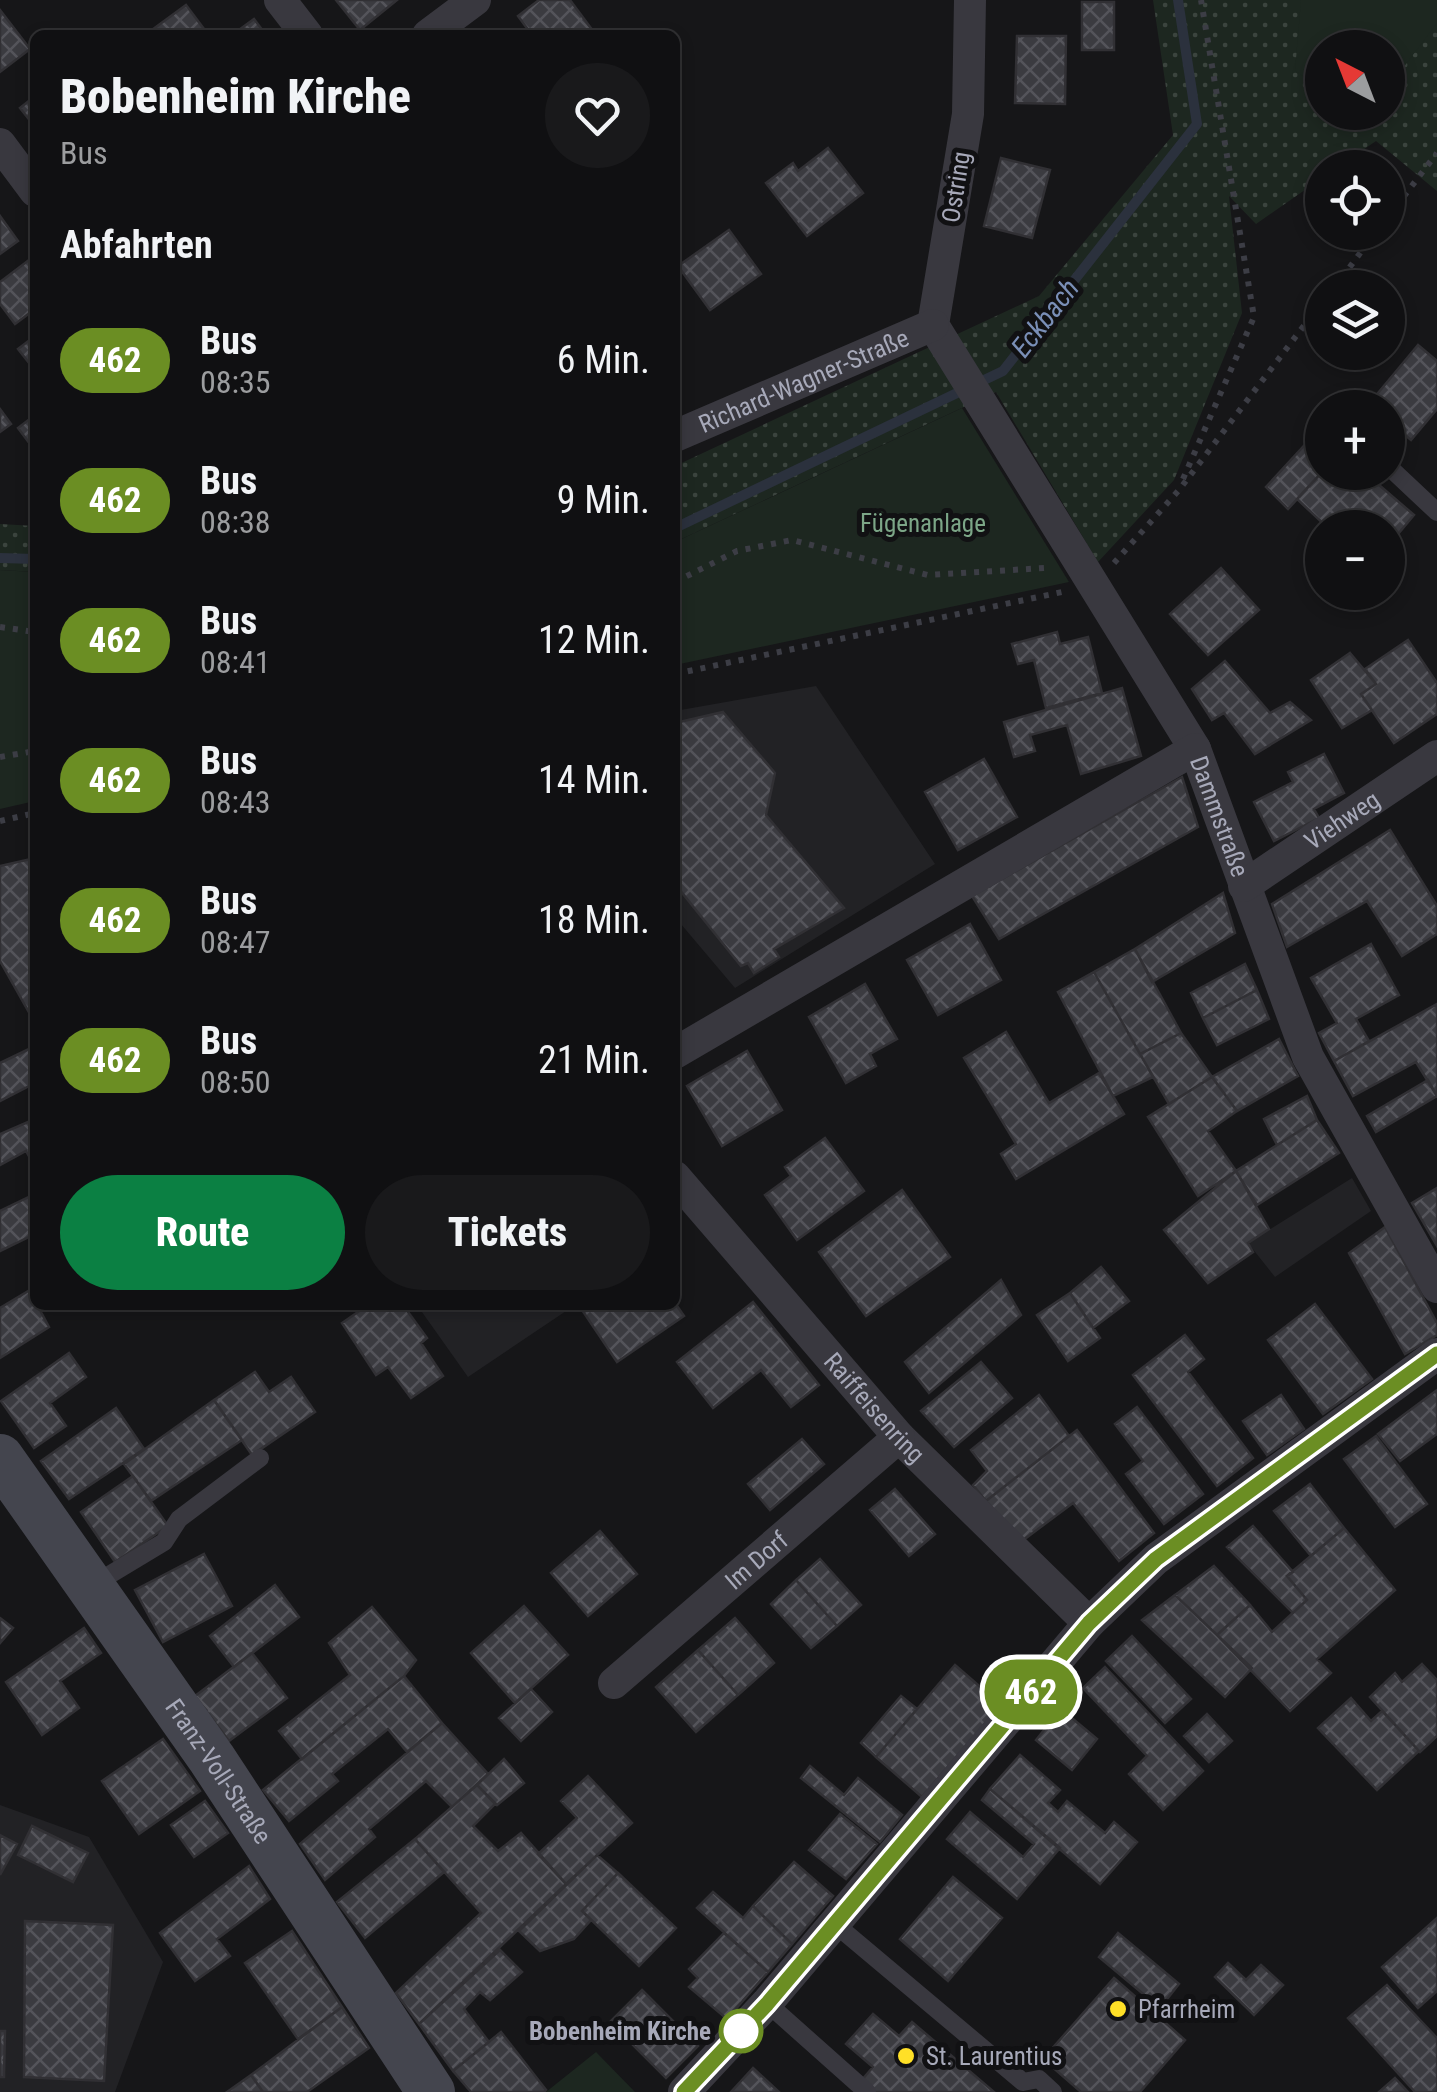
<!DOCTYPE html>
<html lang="de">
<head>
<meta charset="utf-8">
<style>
  body { margin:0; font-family:"Roboto Condensed",sans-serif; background:#19191b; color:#f1f3f6; height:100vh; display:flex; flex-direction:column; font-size:38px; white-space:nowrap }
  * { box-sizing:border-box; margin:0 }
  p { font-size:32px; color:#9c9d9f }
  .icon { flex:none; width:55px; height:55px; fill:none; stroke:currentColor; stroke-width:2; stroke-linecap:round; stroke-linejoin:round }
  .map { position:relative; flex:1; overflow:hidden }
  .sheet { position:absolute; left:30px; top:30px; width:650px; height:1280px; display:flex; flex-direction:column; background:#101012; border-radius:15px; box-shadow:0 5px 15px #0003,0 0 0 2px #303032 }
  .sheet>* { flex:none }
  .badge { padding:0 20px; border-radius:32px; font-size:35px; line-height:65px }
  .needle { width:65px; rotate:318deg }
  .buttons { position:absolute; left:1305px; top:30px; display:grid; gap:20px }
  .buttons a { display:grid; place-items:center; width:100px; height:100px; border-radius:50%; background:#101012; box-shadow:0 5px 15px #0003,0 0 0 2px #303032; font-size:50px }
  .map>.badge { position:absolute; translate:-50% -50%; box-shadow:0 0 0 5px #fff }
  h2 { padding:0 30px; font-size:38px; line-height:90px }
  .round { display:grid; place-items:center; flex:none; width:105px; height:105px; border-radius:52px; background:#19191b }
  .head { display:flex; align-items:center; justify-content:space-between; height:170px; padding:0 30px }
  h1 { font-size:48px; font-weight:800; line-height:75px }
  .cta { display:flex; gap:20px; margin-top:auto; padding:20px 30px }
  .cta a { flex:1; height:115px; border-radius:60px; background:#0b8043; color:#fff; font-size:40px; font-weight:800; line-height:115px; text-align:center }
  .cta a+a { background:#19191b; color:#f1f3f6 }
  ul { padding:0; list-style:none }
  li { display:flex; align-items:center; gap:30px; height:140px; padding:0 30px }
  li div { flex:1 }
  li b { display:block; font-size:38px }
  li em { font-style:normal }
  li .badge { min-width:110px; font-weight:700; text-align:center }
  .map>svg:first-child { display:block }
</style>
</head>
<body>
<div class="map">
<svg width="1437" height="2092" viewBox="0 0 1437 2092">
  <defs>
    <pattern id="grass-dots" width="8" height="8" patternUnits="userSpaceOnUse" patternTransform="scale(2.5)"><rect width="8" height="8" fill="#1d2720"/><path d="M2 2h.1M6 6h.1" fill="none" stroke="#3b443e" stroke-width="1.8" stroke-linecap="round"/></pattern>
    <pattern id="building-cross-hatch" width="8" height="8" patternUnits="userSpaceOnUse" patternTransform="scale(2.5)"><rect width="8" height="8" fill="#3b3b40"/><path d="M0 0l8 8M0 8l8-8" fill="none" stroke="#54545a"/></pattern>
  </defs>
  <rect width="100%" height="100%" fill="#161618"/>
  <path fill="#222225" d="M816,686L935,864L735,988L675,917V711Z
    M1352,1178L1371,1211L1275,1277L1248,1243Z
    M417,1305H575L468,1377Z
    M0,1805L89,1837L163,1962L115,2092H0Z"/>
  <path fill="url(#grass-dots)" fill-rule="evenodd" d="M1153,0H1437V191L1376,141L1338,167L1322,168V178L1256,224L1229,196L1242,313L1174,480L1098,562L996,392L675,542V466L1039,296L1173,135ZM1322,48H1388V112H1322Z
    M0,524L35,526V572L0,570Z"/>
  <path fill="#1d2720" d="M1301,0H1437V23L1388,88V48H1322V87L1295,71Z
    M962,408L1069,582L675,665V542Z
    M0,570L35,572V801L0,809Z
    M596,2052L635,2092H546Z"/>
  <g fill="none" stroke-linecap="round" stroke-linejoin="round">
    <path stroke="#2b313d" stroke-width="10" d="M675,528L1003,371L1197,124L1178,0
      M0,558L35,559"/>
  </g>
  <path fill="url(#building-cross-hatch)" stroke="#313034" stroke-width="2.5" d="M336,0H397L360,30Z
    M539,0H570L596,35H532L518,16Z
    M1082,2H1114V50H1082Z
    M186,5L207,33L204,35H145Z
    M0,10L30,49L0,72Z
    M254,19L266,35H232Z
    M1017,36H1066L1065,104L1015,103Z
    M35,96V127L20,108Z
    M828,148L863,193L807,236L766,183L793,163L798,171Z
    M1001,158L1050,170L1032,238L984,226Z
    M0,216L18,241L0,254Z
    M729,230L761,274L710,310L678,266Z
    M29,260L35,268V309L15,324L0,304V282Z
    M35,336V367L33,368L18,349Z
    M1418,345L1437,361V409L1411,440L1388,421V408L1368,405Z
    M0,409L11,424L0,432Z
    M35,415V440L30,444L18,428Z
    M1312,437L1322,447V472L1288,509L1266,487Z
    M1322,472H1364L1414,515L1388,546V528H1328L1297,499Z
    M1221,568L1259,610L1208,655L1170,614Z
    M1057,632L1060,644L1088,637L1102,693L1046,708L1034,660L1018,664L1012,644Z
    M1408,640L1437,683V714L1394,743L1361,694L1376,684L1365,669Z
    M1350,653L1376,684L1361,694L1372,710L1342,728L1311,680Z
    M1225,661L1270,713L1290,702L1311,720L1255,754L1224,713L1212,720L1192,689Z
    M1122,688L1141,756L1081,774L1067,725L1030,735L1035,751L1014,757L1004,722Z
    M723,712L775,773L766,815L844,908L774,949L779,957L754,973L748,963L741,966L675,884V723Z
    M1324,754L1344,793L1314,809L1319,818L1274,841L1254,802L1293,782L1288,772Z
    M984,759L1017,817L958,850L925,792Z
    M1182,777L1198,827L999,939L972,896Z
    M1390,830L1437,906V934L1402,956L1367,901L1287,947L1272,904Z
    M35,858V1023L0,961V866Z
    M1223,893L1235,933L1152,982L1135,949Z
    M970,924L1001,980L938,1015L907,960Z
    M1371,944L1399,995L1356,1019L1369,1041L1334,1061L1319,1033L1337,1023L1311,978Z
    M1135,949L1181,1033L1140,1054L1094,972Z
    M1245,964L1257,990L1203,1018L1191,993Z
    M1094,972L1153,1077L1113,1096L1058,992Z
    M865,984L897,1039L870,1054L876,1066L846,1083L809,1017Z
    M1257,990L1269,1019L1217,1045L1203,1018Z
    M1437,1004V1096L1416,1062L1353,1096L1334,1061Z
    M1006,1032L1049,1103L1099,1073L1124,1114L1016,1179L1001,1154L1016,1144L964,1058Z
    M1181,1033L1212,1077L1169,1104L1140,1054Z
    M1279,1039L1298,1076L1237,1111L1212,1077Z
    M29,1049L35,1062V1083L0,1101V1063Z
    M747,1051L782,1110L722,1146L687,1086Z
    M1212,1077L1237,1111L1208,1131L1236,1171L1198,1196L1148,1117Z
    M1428,1080L1437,1096L1376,1132L1367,1116Z
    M1307,1096L1317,1120L1277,1145L1264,1119Z
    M35,1119V1167L26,1151L0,1165V1134Z
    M1317,1120L1339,1153L1257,1205L1236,1171Z
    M825,1138L864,1191L797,1240L765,1195L791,1176L785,1167Z
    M1236,1171L1269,1229L1248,1243L1253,1252L1208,1283L1164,1230Z
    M1437,1188V1246L1412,1203Z
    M902,1190L950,1257L866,1316L819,1252Z
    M35,1194V1234L0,1251V1211Z
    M1385,1227L1437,1323V1335L1405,1354L1349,1253Z
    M1101,1267L1129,1301L1093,1328L1070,1293Z
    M1001,1280L1021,1315L929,1393L905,1362Z
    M35,1287V1305H52L41,1312L49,1327L0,1358V1308Z
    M1070,1293L1100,1338L1068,1361L1037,1315Z
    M753,1302L819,1385L791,1407L761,1370L713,1408L677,1362Z
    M675,1303L684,1316L617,1362L580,1307Z
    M1315,1304L1372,1379L1323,1414L1268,1340Z
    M368,1305H403L427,1338L421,1343L443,1376L411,1398L388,1367L376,1375L342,1323Z
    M1185,1335L1204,1359L1188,1372L1253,1458L1217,1486L1133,1375Z
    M69,1353L86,1377L50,1403L66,1426L34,1448L1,1401Z
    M981,1362L1012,1398L954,1447L921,1411Z
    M255,1372L269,1392L291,1377L315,1412L252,1455L214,1400Z
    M1437,1390V1434L1400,1461L1378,1434Z
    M1039,1395L1069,1436L986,1501L973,1485L987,1471L971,1450Z
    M1281,1395L1304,1429L1267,1455L1243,1421Z
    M214,1400L242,1440L151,1501L124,1464Z
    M1137,1407L1203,1494L1164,1524L1126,1474L1143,1461L1115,1424Z
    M116,1408L144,1449L69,1499L41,1461Z
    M1077,1430L1154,1533L1119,1561L1073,1503L1022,1541L986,1501Z
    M1376,1436L1427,1504L1395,1527L1344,1459Z
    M802,1439L824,1464L770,1510L748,1484Z
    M133,1476L168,1526L115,1562L81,1512Z
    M1310,1484L1344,1528L1311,1556L1274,1511Z
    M895,1489L935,1534L909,1556L870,1510Z
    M1253,1526L1293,1572L1287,1576L1307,1600L1293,1613L1227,1547Z
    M1344,1528L1395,1590L1317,1659L1331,1673L1290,1711L1217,1635L1250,1605L1272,1632L1307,1600L1287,1576Z
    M600,1531L637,1574L588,1616L551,1573Z
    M204,1554L232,1606L163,1642L135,1590Z
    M820,1559L861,1605L837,1626L796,1580Z
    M1214,1566L1250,1605L1217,1635L1175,1595Z
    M796,1580L837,1626L811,1648L771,1604Z
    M275,1585L299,1617L234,1667L210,1636Z
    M1175,1595L1252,1668L1225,1697L1142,1620Z
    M524,1606L568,1655L515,1703L471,1653Z
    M372,1607L416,1660L404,1676L302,1759L279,1731L350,1675L329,1643Z
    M0,1618L13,1628L0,1643Z
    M735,1618L774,1663L738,1695L698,1650Z
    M84,1628L101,1653L60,1681L79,1708L42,1735L6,1682Z
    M1132,1636L1191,1699L1165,1723L1106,1661Z
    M698,1650L738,1695L696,1732L656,1687Z
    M252,1653L287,1698L229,1741L195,1696Z
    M1422,1664L1437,1680V1736L1420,1752L1370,1697L1395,1673L1402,1682Z
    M955,1665L1001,1705L922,1797L876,1757Z
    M1105,1667L1203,1771L1163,1810L1129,1774L1147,1756L1083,1688Z
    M404,1676L442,1723L407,1752L388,1729L332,1774L338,1781L289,1821L263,1790Z
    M531,1689L552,1712L521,1741L499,1718Z
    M901,1696L917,1709L876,1757L861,1743Z
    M1351,1698L1371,1721L1382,1711L1419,1751L1377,1790L1318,1728Z
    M1061,1709L1097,1739L1072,1770L1036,1740Z
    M1207,1714L1232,1741L1209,1762L1184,1736Z
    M442,1723L488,1774L452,1807L426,1781L369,1829L375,1837L325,1880L300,1844Z
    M163,1739L200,1791L139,1834L102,1781Z
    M1020,1755L1060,1790L1048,1803L1058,1812L1067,1801L1105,1833L1114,1822L1137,1842L1100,1884L990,1789Z
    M504,1759L524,1783L497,1805L477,1785Z
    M810,1766L844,1795L858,1778L902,1815L880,1842L801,1778Z
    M588,1776L632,1823L566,1884L538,1854L577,1818L561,1801Z
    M477,1785L495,1804L473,1826L498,1851L521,1833L566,1884L419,2024L396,1993L481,1913L415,1839Z
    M990,1789L1060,1848L1017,1899L947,1839L970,1812L1023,1857L1034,1844L982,1800Z
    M205,1801L228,1833L194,1857L171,1825Z
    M840,1814L877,1844L846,1879L809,1850Z
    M32,1826L88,1853L73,1882L18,1855Z
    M0,1835L17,1844L0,1875Z
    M415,1839L444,1872L365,1938L337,1902Z
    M597,1855L618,1873L582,1911L591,1920L574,1939L540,1951L519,1931Z
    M794,1862L833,1896L792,1944L753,1906Z
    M249,1866L270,1899L217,1939L230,1956L195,1981L160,1933Z
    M618,1873L676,1928L639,1966L582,1911Z
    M953,1877L1002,1918L948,1981L900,1939Z
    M713,1892L743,1918L753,1906L792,1944L768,1972L697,1908Z
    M1437,1918V1991L1418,2008L1382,1967Z
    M25,1921L113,1925L104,2081L24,2077Z
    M292,1931L342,2007L298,2039L245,1963Z
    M724,1933L768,1972L727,2019L689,1987L698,1978L689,1969Z
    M1118,1933L1179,1984L1160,2008L1099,1957Z
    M500,1950L522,1972L490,2000L480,1992L464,2009L489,2042L453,2071L419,2024Z
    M1228,1963L1246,1980L1261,1965L1283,1985L1254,2015L1215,1977Z
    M1114,1978L1185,2040L1140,2092H1081L1043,2059Z
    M1387,1985L1437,2038V2092H1415L1348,2018Z
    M642,1990L698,2046L666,2078L610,2022Z
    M342,2007L369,2048L307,2092H263L251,2075Z
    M873,2014L899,2036L912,2022L994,2092H873L861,2081L873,2067L846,2044Z
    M0,2031H5L4,2077H0Z
    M501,2032L546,2090L544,2092H471L453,2071Z
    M753,2068L779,2092H731Z
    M251,2075L263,2092H227Z
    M1395,2078L1408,2092H1379Z"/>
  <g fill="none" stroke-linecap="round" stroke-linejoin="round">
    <path stroke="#3c3d45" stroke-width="6" stroke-dasharray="5 8" stroke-linecap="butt" d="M1388,217L1437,153
      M1334,288L1376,232
      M1183,479L1254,317L1201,0
      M1114,563L1179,490L1322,302
      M675,582L737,551L792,540L928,575L1045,568
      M0,627L35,632
      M675,674L1062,592
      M0,757L35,751
      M0,821L35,813"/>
    <path stroke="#39383f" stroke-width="18" d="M1388,466L1437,512
      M91,1586L164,1542L179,1519L260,1458
      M835,1924L1023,2082L1039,2079L1053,2092
      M767,2003L867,2092"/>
    <g stroke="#39383f" stroke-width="32">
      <path d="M280,0L307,35"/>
      <path id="s1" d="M970,0L968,114L933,325L1195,749L1308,1057L1437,1287"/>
      <path d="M428,35L475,0"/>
      <path d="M0,144L35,191"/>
      <path id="s2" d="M675,436L933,325"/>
      <path id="s3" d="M1244,886L1437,756"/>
      <path d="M675,1053L1195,749"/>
      <path id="s4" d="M675,1177L899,1437L1089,1623"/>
      <path id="s5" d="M614,1683L899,1437"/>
      <path d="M684,2092L767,2003L1089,1623L1156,1559L1437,1354"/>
    </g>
    <path stroke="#44454e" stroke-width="48" id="s6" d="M0,1458L212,1759L431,2092"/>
  </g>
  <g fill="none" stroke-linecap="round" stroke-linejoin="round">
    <defs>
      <path id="line" d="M684,2092L767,2004L1089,1623L1156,1559L1437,1354"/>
    </defs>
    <use href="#line" stroke="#fff" stroke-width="22"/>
    <use href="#line" stroke="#6b8e23" stroke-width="15"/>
  </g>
  <g fill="#ffe027" stroke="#111113" stroke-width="4">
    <circle cx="1118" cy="2009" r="10"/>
    <circle cx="906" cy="2056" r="10"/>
  </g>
  <circle fill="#fff" stroke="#6b8e23" stroke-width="5" cx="741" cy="2031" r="20"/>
  <g text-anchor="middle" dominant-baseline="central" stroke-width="10" stroke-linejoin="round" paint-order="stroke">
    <g font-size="25" fill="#a7a9b9" stroke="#111113">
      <text transform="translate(956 187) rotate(-81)">Ostring</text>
      <text stroke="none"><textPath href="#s2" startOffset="140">Richard-Wagner-Straße</textPath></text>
      <text stroke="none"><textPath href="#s1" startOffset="898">Dammstraße</textPath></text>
      <text stroke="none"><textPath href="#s3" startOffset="118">Viehweg</textPath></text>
      <text stroke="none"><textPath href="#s4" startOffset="305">Raiffeisenring</textPath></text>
      <text stroke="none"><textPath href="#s5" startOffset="188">Im Dorf</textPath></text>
      <text stroke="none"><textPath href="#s6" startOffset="382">Franz-Voll-Straße</textPath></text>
    </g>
    <g font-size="25" fill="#7ca687" stroke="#111113">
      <text x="923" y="523">Fügenanlage</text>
    </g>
    <g font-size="25" fill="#a7a9b9" stroke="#111113" text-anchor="start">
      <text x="1138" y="2009">Pfarrheim</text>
      <text x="926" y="2056">St. Laurentius</text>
    </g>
    <g font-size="25" font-weight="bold" fill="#a7a9b9" stroke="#111113" text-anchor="end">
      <text x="711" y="2031">Bobenheim Kirche</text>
    </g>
    <g font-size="28" font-style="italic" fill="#7a8fb7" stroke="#111113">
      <text transform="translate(1045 318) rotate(-52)">Eckbach</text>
    </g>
  </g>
</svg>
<div class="buttons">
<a><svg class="needle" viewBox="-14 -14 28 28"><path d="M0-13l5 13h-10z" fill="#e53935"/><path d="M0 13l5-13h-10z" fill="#9c9d9f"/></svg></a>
<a><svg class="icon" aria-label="locate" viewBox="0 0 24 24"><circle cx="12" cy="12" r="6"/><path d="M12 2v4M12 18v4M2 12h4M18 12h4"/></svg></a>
<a><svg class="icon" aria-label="layers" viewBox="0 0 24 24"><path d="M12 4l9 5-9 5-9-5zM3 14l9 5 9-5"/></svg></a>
<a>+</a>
<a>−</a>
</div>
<b class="badge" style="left:1031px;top:1692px;background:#6b8e23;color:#fff">462</b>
<section class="sheet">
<div class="head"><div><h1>Bobenheim Kirche</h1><p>Bus</p></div><a class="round"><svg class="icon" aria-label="heart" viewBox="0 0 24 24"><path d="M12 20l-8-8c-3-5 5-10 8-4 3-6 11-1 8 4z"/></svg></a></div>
<h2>Abfahrten</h2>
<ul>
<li><span class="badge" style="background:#6b8e23;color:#fff">462</span><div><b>Bus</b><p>08:35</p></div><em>6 Min.</em></li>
<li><span class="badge" style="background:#6b8e23;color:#fff">462</span><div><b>Bus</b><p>08:38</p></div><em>9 Min.</em></li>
<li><span class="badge" style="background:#6b8e23;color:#fff">462</span><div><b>Bus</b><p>08:41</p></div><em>12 Min.</em></li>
<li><span class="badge" style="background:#6b8e23;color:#fff">462</span><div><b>Bus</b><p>08:43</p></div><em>14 Min.</em></li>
<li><span class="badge" style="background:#6b8e23;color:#fff">462</span><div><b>Bus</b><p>08:47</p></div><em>18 Min.</em></li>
<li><span class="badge" style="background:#6b8e23;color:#fff">462</span><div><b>Bus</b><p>08:50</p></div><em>21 Min.</em></li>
</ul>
<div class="cta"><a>Route</a><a>Tickets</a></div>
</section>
</div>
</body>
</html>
